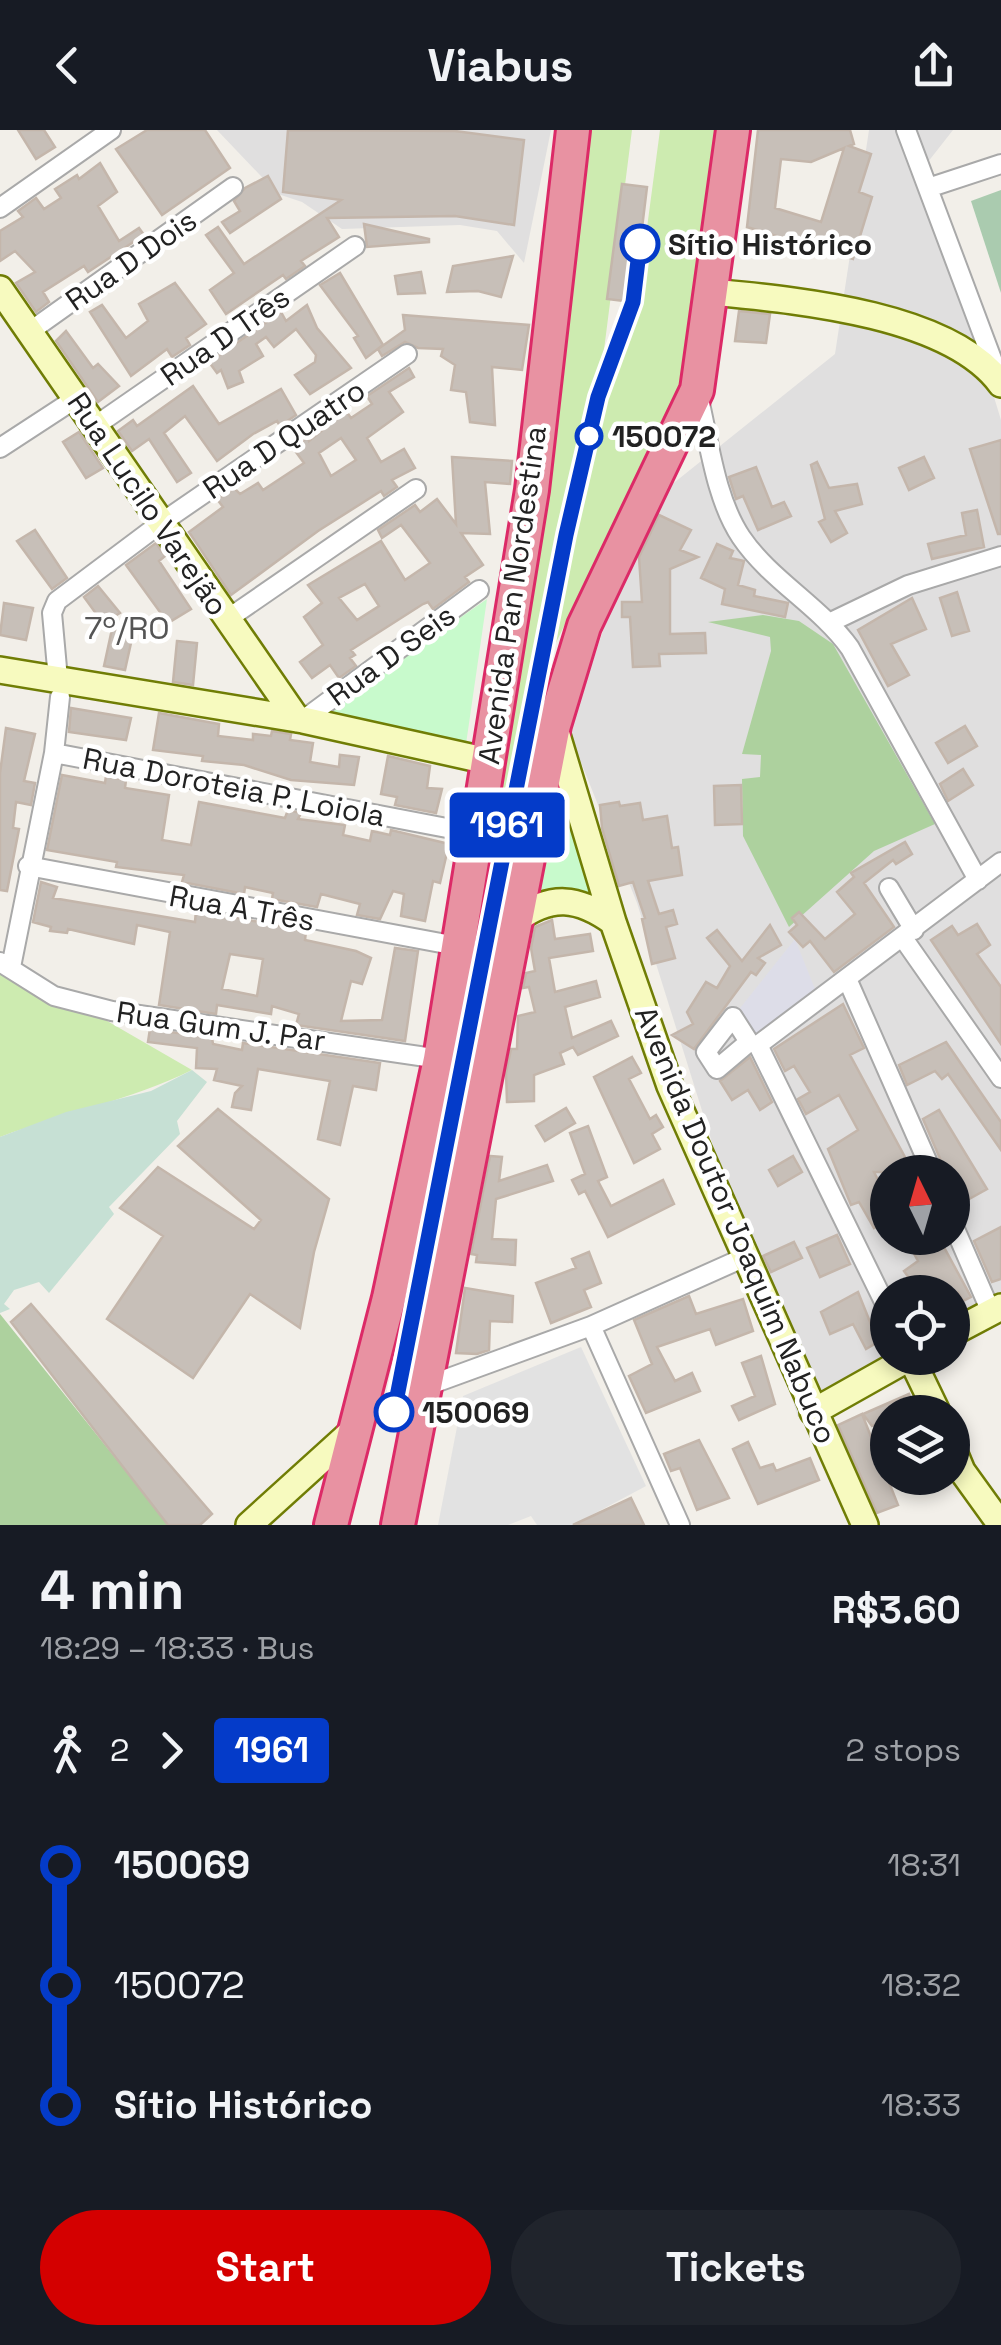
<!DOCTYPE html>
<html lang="en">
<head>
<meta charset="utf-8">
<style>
  body { margin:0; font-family:"Space Grotesk",sans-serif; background:#20242c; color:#f1f3f6; height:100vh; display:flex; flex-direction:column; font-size:38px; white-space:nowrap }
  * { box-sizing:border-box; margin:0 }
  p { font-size:32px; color:#9ea1a6 }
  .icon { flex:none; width:55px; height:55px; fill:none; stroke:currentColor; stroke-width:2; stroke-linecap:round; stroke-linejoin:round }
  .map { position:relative; height:1395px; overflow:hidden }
  .drawer { display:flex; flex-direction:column; background:#171b24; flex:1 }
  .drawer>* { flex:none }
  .badge { padding:0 20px; border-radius:8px; font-size:35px; line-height:65px }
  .needle { width:65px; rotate:355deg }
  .controls { position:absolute; left:870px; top:1025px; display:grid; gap:20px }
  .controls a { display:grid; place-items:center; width:100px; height:100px; border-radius:50%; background:#171b24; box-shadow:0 5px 15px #0003; font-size:50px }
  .map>.badge { position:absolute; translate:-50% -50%; box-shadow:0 0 0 5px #fff }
  .legs { display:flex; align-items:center; gap:15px; height:110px; padding:0 40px; font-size:32px }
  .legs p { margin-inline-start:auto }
  .overview { display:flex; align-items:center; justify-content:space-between; height:170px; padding:0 40px }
  h1 { font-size:55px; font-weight:700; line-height:75px }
  .cta { display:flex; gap:20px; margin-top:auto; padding:20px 40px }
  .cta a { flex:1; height:115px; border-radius:60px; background:#d40000; color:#fff; font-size:40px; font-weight:700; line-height:115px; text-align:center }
  .cta a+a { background:#20242c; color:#f1f3f6 }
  ul { padding:0 40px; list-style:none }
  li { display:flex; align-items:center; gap:35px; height:120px; font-size:38px }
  li i { display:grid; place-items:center; width:15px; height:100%; margin:0 12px; background:currentColor }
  li i::after { content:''; width:25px; height:25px; margin:-12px; border:8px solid; border-radius:50%; background:#171b24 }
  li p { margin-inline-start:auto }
  li:first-child i { background:linear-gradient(#0000 50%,currentColor 0) }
  li:last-child i { background:linear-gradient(currentColor 50%,#0000 0) }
  header { display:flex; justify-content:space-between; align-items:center; height:130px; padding:0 40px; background:#171b24; font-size:45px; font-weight:700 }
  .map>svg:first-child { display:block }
</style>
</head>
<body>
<header><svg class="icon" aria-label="back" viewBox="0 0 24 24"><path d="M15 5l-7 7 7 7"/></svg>Viabus<svg class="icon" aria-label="share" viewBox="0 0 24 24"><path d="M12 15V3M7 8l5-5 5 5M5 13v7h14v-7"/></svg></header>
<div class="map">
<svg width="1001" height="1395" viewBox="0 0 1001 1395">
  <rect width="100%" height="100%" fill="#f2efe9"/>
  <path fill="#e0dfdf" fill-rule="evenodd" d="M217,0H551L524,133L497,101L460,95L342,99L302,72L278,64Z
    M869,0H953L924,37L1001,290V1170L953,1201L952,1162H888L885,1244L798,1287L637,773L569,602L645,376L835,224ZM888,1042H952V1108H888Z"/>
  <path fill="#cdebb0" d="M580,0H632L598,267L492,767L510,558Z
    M660,0H721L695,216L658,322L600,421L553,519L549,502L603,267L637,173Z
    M0,840L61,876L102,888L192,940C131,970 64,983 0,1007Z"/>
  <path fill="#add19e" d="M763,485L799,491L833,514L935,694L874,721L789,797L743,706L742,649L760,647L761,625L742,624L771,521L770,507L708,492Z
    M0,1184L169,1395H0Z"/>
  <path fill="#c6e0d4" d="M192,940L207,952L177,991L180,1004L109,1077L114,1084L49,1163L39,1152L14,1160L4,1174L10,1179L0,1183V1007L66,982L151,961Z"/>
  <path fill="#aacbaf" d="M1001,60V163L971,71Z"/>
  <path fill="#c8facc" d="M487,469L466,614L326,581Z
    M554,629L597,781L524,775Z"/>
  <path fill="#e2e2e2" d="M581,1217L646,1356L573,1395H537L531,1386L508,1395H438L463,1266Z"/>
  <path fill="#dddde8" d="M795,809L819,869L749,912L733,887Z"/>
  <path fill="#c7bfb8" stroke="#c4b6ab" stroke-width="2.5" fill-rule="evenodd" d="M18,0H44L55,17L36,29Z
    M147,0H205L230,38L162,85L116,19Z
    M288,0L455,1L524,10L514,95L455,86L327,88L339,107L301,131L305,136L286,149L283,145L226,184L210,160L234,143L206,105L218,97L244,134L341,70L283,62Z
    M758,0H850L854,14L849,16L871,24L859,62L872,67L853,129L747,97ZM844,18L821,92L775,78L781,29L811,32Z
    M100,33L117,62L98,76L119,111L139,98L144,105L88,142L84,136L43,162L49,172L36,182L16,153L35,142L15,121L0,131V101L23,87L18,81L36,68L44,79L61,68L55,59L77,45L79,49Z
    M268,46L281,69L230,103L222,92L240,81L234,71L245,58Z
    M622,54L647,57L633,172L607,169Z
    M364,94L429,109V112L367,117Z
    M513,126L501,167L478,161L447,162L453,136Z
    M421,142L425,163L398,164L395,146Z
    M340,143L383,215L366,228L354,208L358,206L320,155Z
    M175,153L206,194L186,208L190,215L172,227L167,219L131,246L90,182L102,175L126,208L148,191L139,174Z
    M307,175L317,198L351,238L310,264L295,245L315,232L316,225L296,199L274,217L266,207L256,214L263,226L239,241L243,252L228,258L221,240L217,243L209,232L281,182L286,191Z
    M739,181L770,184L766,213L735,211Z
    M403,185L529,195L522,240L492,237L495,295L470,292L466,262L451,260L455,235L441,226L443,219L418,218L405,212L382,226L378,219L405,200Z
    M66,201L93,238L98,234L119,256L98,272L56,211Z
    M409,238L414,247L389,262L403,282L367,308L381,332L404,319L415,338L392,350L397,357L384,366L381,361L318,401L231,465L189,402L223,377L217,369L234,358L240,364L258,353L263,360L304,333L293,318L308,307L309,311L346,281L351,288L372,274L367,266ZM341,308L356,330L331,346L319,323Z
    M193,256L219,294L281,259L296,285L280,296L277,291L253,304L217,331L185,286L164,303L191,343L177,352L149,309L132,321L118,301L133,290L137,296Z
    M79,302L103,338L86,348L63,312Z
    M1001,310V404H998L970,319Z
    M452,327L512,331L510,354L485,352L490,404L461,403L483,435L465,447L469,452L433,479L428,472L423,474L351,520L355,525L350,528L356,536L339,548L330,535L312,548L300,532L323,515L304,487L322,473L308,455L381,411L405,450L430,433L401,395L382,408L378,400L415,375L420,382L437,369L456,394ZM365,454L379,476L357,490L339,468Z
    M924,327L934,348L909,360L899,338Z
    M817,332L829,358L857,354L862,374L835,381L847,403L831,412L819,392L825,389L811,335Z
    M756,337L772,377L784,372L791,386L758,400L743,366L736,369L729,347Z
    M977,380L984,417L932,429L928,414L966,405L962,383Z
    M659,385L691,400L680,420L698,427L670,439V504L705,503L706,523L659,524L660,536L633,537L630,487H622V472H642L639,427Z
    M35,400L67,448L52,459L17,411Z
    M156,413L165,426L159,431L191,479L168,493L126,435Z
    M717,414L733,421L730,428L744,431L738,455L755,460L754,466L788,473L785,487L722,474L725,459L701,448Z
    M98,456L120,483L103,493L84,467Z
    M957,462L969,501L952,506L940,468Z
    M912,468L926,499L891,514L909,545L888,556L858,500Z
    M4,473L33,478L26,510L0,505Z
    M112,499L133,504L125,540L104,536Z
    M177,511L197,513L193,555L173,552Z
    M71,578L131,588L126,610L69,602Z
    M159,583L219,594L218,606L253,610V604L271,606L272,601L291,604L290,610L313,613L310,632L339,637L340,625L359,627L354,655L291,650L244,635L202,631L203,626L153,620Z
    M965,596L977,616L948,633L936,613Z
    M6,598L35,604L24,651L35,653L31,675L16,672L13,698L19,699L7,761L0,760V643Z
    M388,626L430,636L427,658L442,659L436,683L395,675L397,667L381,664Z
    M963,639L973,655L948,671L940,654Z
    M62,645L105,653L106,646L126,650L125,658L169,665L162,710L191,715L199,672L285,688L288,680L301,683L298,689L345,695L343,705L370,711L372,701L390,705L391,700L449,714L440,753L433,751L425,791L401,786L404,764L393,761L380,789L357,785L360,774L321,764L317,777L272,769L273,763L245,757L244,764L182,752L184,745L116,737L117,732L47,720Z
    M741,655L742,694L715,695L714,656Z
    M619,672L620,676L640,673L643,690L667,686L672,718L678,717L682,745L648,751L659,784L673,780L677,794L666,797L675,828L652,834L642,789L645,788L633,752L619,756L602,698L600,675Z
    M905,712L912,724L896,734L893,730L864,753L894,797L834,842L810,811L803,817L789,802L797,795L792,788L799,782L825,809L855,784L837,762L854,747L851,743Z
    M41,752L57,757L53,768L195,792L196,780L306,801L305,810L356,821L371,828L362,854L351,851L341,891L382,890L395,818L418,821L405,911L296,895L299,884L272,876L271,884L217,875L216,884L159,875L170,802L137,795L134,814L68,799L67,803L50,801L51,797L33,792ZM230,824L263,829L257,866L222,859Z
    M552,790L555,809L590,804L593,821L549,828L555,862L596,851L600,867L565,877L572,908L611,891L618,906L578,925L573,917L560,923L564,934L534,945V971L507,972L506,943L511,919H517L518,886L535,882L529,857L523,858L526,843L535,841L531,818L535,797Z
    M977,794L990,815L977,824L1001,857V914L931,810L952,796L958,805Z
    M770,795L781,815L758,828L765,833L756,845L751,842L694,919L672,905L693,894L687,882L706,852L717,858L730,836L707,808L717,800L742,831Z
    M843,874L864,918L850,925L913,1042H874L888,1070L878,1075L886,1091L874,1098L859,1072L851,1075L828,1019L858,1000L839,965L806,984L798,969L810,962L794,936L785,941L774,919Z
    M150,899L212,908L213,914L242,920L243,913L380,933L376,960L353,956L340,1015L318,1009L330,951L258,939L251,980L232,977L235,963L242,956L214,950L217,939L196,938L197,918L148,912Z
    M946,912L1001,992V1020L948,944L942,949L935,941L907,955L899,935Z
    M632,927L641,943L629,949L650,989L656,985L663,997L652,1004L660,1019L634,1033L594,947Z
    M750,927L772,972L760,980L748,960L732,970L720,951Z
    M566,978L575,993L545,1011L536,996Z
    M218,979L329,1069L314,1122L300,1198L250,1164L193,1248L107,1189L163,1106L120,1078L158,1037L254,1099L261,1090L178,1016Z
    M939,980L987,1059L962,1073L952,1042L941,1031L923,989Z
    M588,996L607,1047L598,1051L611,1076L663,1050L674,1074L608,1107L585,1061L579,1064L572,1050L585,1044L570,1003Z
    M490,1026L502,1027L499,1051L547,1035L553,1051L496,1069L492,1109L516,1110L515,1135L476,1132L477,1125L471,1124Z
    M793,1026L802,1042L778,1056L769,1040Z
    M1001,1097V1149L992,1152L974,1111Z
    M837,1105L850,1134L820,1147L807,1118Z
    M933,1108H939L971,1167L963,1171L958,1162H919L904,1141L918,1131L911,1118Z
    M794,1112L802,1128L771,1142L763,1126Z
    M589,1122L601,1153L584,1160L591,1177L551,1193L536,1153L576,1138L572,1129Z
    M465,1158L513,1166L512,1192L490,1191L489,1220L477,1224L456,1223Z
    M858,1162L878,1212L866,1219L853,1194L830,1204L821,1182Z
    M689,1166L696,1184L743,1169L753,1201L716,1215L710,1199L657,1217L675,1251L692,1243L700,1261L646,1283L629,1246L652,1234L634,1190Z
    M31,1174L212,1384L200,1395H168L11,1192Z
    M761,1226L775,1274L739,1290L732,1276L755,1266L742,1233Z
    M909,1264L915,1278L888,1282V1289L872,1296L863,1284Z
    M862,1284L898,1375L877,1383L838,1295Z
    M699,1310L729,1368L697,1380L680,1338L671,1341L664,1324Z
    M748,1312L760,1338L773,1334L776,1341L810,1328L819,1350L758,1374L733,1319Z
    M631,1368L644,1395H573Z"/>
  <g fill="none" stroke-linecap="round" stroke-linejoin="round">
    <defs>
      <path id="street" d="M906,0L998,245
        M928,58L1001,34
        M0,78L111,0
        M29,202L233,57
        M698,265C709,310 715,368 741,407C770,450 820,476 850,518L978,750
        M95,296L355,116
        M0,318L75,269
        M226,490L416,359
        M831,492L908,455L1001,426
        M58,549L52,483L57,471L161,393L407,224
        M303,590L479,460
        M54,623L473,703
        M28,736L457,816
        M889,758L914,800
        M903,808L1001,948
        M0,832L54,866L112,881L440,929
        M11,837L54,623L60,567
        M848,851L932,1042
        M733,887L749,912L717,939L706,922Z
        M952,1092L991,1182
        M888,1180L758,915L1001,732
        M591,1196L680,1395
        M424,1257L591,1196L743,1128"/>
      <path id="secondary" d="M0,159L297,589
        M712,162C793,170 949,183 1001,254
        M0,540L303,590L488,631
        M554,595L613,792L670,956L865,1395
        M516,790C551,764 578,767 613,792
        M952,1203L1001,1177
        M911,1228L937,1282
        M813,1282L909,1228
        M952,1317L962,1341L1001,1395
        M249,1395L356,1298"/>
      <path id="highway" d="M331,1395L389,1168L440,929L532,360L573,0
        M398,1395L554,595L584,496L697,260L733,0"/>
    </defs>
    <use href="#street" stroke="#a9a9a9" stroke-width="22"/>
    <use href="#secondary" stroke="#707d05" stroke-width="30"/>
    <use href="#highway" stroke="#dc2a67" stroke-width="38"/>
    <use href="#street" stroke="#fff" stroke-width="18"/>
    <use href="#secondary" stroke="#f7fabf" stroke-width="25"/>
    <use href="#highway" stroke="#e892a2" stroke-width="32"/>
  </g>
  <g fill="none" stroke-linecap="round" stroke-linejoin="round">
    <defs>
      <path id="line-1" d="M394,1282L566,405L598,267L633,172L640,114"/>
    </defs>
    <use href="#line-1" stroke="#fff" stroke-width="22"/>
    <use href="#line-1" stroke="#043bc9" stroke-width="15"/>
  </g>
  <g fill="#fff" stroke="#043bc9" stroke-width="5">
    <circle cx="640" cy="114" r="18"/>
    <circle cx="589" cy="306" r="12"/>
    <circle cx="394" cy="1282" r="18"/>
  </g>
  <g text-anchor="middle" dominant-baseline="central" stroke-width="9" stroke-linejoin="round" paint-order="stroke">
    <g font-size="30" font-weight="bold" fill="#222" stroke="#fff" text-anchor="start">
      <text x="668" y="114">Sítio Histórico</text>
      <text x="612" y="306">150072</text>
      <text x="422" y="1282">150069</text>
    </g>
    <g font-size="30" fill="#222" stroke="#fff">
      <text transform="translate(131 130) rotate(-35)">Rua D Dois</text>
      <text transform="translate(225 206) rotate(-35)">Rua D Três</text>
      <text transform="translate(284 309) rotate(-34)">Rua D Quatro</text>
      <text transform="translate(148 374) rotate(56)">Rua Lucilo Varejão</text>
      <text transform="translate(512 465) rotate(-82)">Avenida Pan Nordestina</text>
      <text transform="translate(391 525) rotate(-36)">Rua D Seis</text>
      <text transform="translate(234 657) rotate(11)">Rua Doroteia P. Loiola</text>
      <text transform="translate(242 778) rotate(10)">Rua A Três</text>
      <text transform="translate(221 896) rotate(8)">Rua Gum J. Par</text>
      <text transform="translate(736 1095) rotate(67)">Avenida Doutor Joaquim Nabuco</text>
    </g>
    <g font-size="32" fill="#555" stroke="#fff">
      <text x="127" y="498">7º/RO</text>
    </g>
  </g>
</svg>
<div class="controls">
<a><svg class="needle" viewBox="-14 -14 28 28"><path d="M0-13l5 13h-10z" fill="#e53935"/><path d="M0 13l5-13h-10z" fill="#9ea1a6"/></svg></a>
<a><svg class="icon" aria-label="locate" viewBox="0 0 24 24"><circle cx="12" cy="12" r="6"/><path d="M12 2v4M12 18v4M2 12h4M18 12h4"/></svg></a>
<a><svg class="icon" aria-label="layers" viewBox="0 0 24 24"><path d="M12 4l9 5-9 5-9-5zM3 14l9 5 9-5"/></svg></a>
</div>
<b class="badge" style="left:507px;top:695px;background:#043bc9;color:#fff">1961</b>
</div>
<section class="drawer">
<div class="overview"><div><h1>4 min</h1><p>18:29 – 18:33 · Bus</p></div><b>R$3.60</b></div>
<div class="legs"><svg class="icon" aria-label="walk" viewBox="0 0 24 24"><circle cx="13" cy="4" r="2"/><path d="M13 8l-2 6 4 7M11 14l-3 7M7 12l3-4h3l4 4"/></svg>2<svg class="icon" aria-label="forward" viewBox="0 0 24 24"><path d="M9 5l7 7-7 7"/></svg><b class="badge" style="background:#043bc9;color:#fff">1961</b><p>2 stops</p></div>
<ul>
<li><i style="color:#043bc9"></i><b>150069</b><p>18:31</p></li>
<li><i style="color:#043bc9"></i><span>150072</span><p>18:32</p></li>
<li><i style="color:#043bc9"></i><b>Sítio Histórico</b><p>18:33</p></li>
</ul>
<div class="cta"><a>Start</a><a>Tickets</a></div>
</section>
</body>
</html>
